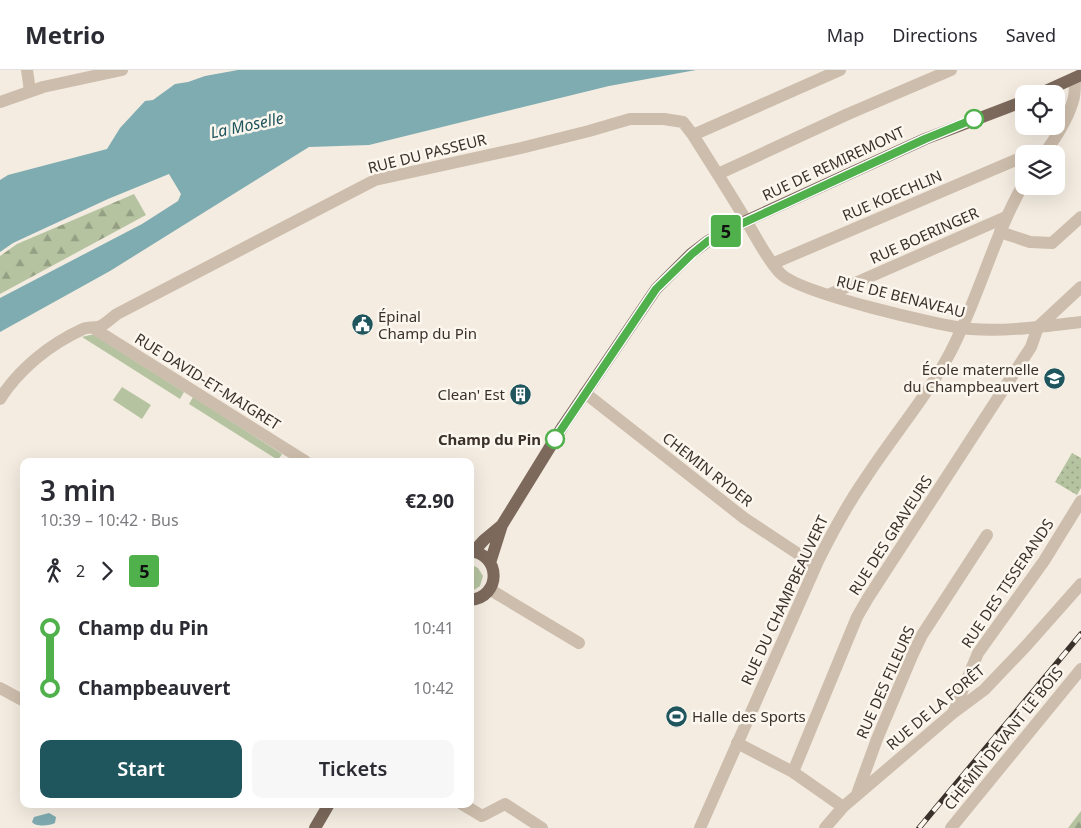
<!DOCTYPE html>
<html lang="en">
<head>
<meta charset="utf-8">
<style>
  body { margin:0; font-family:"Noto Sans",sans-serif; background:#f7f7f7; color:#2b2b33; height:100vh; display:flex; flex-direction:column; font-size:19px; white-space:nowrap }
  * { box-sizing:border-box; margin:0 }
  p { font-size:16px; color:#7c7c81 }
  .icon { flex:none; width:28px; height:28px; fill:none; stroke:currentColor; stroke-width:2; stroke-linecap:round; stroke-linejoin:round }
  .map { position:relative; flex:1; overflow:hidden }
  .panel { position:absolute; left:20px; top:388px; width:454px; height:350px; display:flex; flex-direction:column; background:#fff; border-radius:10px; box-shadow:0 5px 20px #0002 }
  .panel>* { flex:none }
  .badge { padding:0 10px; border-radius:4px; font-size:18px; line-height:32px }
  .controls { position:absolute; left:1015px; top:15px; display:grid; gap:10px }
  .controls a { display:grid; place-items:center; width:50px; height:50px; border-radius:10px; background:#fff; box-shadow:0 5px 20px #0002; font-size:25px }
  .map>.badge { position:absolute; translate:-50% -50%; box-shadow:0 0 0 2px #fff }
  .legs { display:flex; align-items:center; gap:8px; height:55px; padding:0 20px; font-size:16px }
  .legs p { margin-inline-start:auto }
  .overview { display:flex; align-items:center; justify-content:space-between; height:85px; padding:0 20px }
  h1 { font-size:28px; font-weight:600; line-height:38px }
  .primary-button { display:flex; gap:10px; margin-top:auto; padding:10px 20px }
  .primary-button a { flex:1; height:58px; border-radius:10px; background:#1f555d; color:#fff; font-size:20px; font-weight:600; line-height:58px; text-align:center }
  .primary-button a+a { background:#f7f7f7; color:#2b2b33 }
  ul { padding:0 20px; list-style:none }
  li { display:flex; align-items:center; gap:18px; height:60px; font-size:19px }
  li i { display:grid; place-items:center; width:8px; height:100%; margin:0 6px; background:currentColor }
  li i::after { content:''; width:12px; height:12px; margin:-6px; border:4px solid; border-radius:50%; background:#fff }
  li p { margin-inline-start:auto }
  li:first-child i { background:linear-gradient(#0000 50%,currentColor 0) }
  li:last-child i { background:linear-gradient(currentColor 50%,#0000 0) }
  header { display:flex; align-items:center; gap:30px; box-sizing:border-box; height:70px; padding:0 25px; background:#fff; border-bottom:1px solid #e1e1e2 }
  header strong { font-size:24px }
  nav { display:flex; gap:28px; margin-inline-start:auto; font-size:18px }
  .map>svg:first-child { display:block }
</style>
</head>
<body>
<header>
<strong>Metrio</strong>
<nav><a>Map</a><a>Directions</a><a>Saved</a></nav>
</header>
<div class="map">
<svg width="1081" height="758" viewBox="0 0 1081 758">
  <defs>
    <pattern id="forest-firs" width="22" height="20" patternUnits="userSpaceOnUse" patternTransform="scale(1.25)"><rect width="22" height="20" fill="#b5c3a0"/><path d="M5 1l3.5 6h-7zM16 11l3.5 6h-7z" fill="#949f83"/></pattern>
    <pattern id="park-dots" width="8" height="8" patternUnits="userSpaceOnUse" patternTransform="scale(1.25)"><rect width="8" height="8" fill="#b5c3a0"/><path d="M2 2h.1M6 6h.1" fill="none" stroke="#949f83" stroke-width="1.8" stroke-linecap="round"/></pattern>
  </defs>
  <rect width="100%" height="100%" fill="#f4ece1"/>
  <path fill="#b5c3a0" d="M90,265H94L184,322L180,329L82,267Z
    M122,317L151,335L142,349L113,330Z
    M193,327L282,384L278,390L189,334Z
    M470,494L478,498L483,506L480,516L471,522Z"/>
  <path fill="url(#forest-firs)" d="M134,124L146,145L0,224V186L17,174Z
    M1081,741V758H1068Z"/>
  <path fill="url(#park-dots)" d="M1072,383L1081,388V418L1077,425L1055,412Z"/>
  <path fill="#7facb1" d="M238,0H696L609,16L369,75L309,77L110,201L0,262V228L142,154L178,131L181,124L169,104L108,129L13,173L0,182V110L8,105L107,79L120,58L145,31L153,30L175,14L188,12L205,6Z
    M49,743L56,747L55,753C50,756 35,757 32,752L34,747Z"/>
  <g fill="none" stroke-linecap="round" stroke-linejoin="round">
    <path stroke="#cdbdac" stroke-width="12" d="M27,0L30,21
      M693,65L840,0
      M718,104L848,44L951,0
      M1000,162L1030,172L1052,173L1081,147
      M774,193L1018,89L1024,90
      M828,225L1006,147
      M93,258L305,391
      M585,323L744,448L815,495
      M0,329C19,299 50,274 83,259C87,257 93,258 98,257C105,255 111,248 117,244L375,110L521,78L589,61L630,49H664L683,52L693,65C711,94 730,123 747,152C757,169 767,189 780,203C798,223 940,256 971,259C1008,262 1045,256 1081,252
      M489,519L579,573
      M0,618L24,631
      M953,643L978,583L1044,491L1081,431
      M737,673L793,702L843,737
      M793,702L857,547L868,528L1031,277L1038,257L1081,217
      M857,724L877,669L912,586L922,565L987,465
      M462,734L482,746L505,734L542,758
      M825,758L843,737L953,643L984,620L1026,576L1081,514
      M951,758L1081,599"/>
    <path stroke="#cdbdac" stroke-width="12" d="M0,32L43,17L122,0
      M1044,84C1055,69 1070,45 1074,27C1075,21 1075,14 1075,8
      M700,758L818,491C832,463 847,435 865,409C892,367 926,328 950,283C979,228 993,167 1024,113"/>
    <path stroke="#7c695c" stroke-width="12" d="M1039,24L1081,5
      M470,481C501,484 502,527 470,530
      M474,481L484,470L502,455
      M490,493L502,455L563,356L656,219L691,184L708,171L746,151L925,69L1024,31
      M315,758L329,734"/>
    <defs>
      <path id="rail" d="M919,758L1081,564"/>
    </defs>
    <use href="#rail" stroke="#3b312b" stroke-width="5.5"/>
    <use href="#rail" stroke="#fbf6ee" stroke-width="4" stroke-dasharray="11" stroke-linecap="butt"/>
  </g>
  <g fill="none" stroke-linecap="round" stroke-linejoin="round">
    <defs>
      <path id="line-1" d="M555,369L656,219L692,184L708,171L730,159L925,69L974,49"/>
    </defs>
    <use href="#line-1" stroke="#fff" stroke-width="11"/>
    <use href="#line-1" stroke="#50b04b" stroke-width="8"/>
  </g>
  <defs>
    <symbol id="civic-disc" viewBox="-11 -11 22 22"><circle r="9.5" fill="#1f555d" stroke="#fbf6ee"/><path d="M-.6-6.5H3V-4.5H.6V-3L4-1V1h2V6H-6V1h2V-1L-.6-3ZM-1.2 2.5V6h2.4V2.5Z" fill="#fff"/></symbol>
    <symbol id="school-disc" viewBox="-11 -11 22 22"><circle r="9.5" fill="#1f555d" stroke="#fbf6ee"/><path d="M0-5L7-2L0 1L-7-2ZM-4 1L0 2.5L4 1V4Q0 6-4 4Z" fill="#fff"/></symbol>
    <symbol id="building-disc" viewBox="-11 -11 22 22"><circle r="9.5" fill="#1f555d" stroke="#fbf6ee"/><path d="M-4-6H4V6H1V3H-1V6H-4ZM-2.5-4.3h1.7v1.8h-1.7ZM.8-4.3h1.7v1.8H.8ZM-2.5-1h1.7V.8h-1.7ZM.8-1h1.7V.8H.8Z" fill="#fff"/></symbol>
    <symbol id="stadium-disc" viewBox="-11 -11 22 22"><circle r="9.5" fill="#1f555d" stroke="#fbf6ee"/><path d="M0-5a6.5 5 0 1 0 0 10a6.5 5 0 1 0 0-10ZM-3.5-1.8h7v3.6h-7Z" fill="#fff"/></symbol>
  </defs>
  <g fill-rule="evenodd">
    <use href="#civic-disc" x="350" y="242" width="25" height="25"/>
    <use href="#school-disc" x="1042" y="296" width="25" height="25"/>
    <use href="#building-disc" x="508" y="312" width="25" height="25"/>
    <use href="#stadium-disc" x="664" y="634" width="25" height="25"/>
  </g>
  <g fill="#fff" stroke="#50b04b" stroke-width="2.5">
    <circle cx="974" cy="49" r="9"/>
    <circle cx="555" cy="369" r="9"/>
  </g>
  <g text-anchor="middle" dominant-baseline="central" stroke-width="5" stroke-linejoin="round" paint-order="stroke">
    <g font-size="15" fill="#3b312b" stroke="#fbf6ee">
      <text transform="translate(427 83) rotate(-14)">RUE DU PASSEUR</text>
      <text transform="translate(833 93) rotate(-25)">RUE DE REMIREMONT</text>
      <text transform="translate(892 125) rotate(-23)">RUE KOECHLIN</text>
      <text transform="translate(924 165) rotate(-24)">RUE BOERINGER</text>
      <text transform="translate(901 226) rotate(14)">RUE DE BENAVEAU</text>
      <text transform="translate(208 311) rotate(32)">RUE DAVID-ET-MAIGRET</text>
      <text transform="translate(708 399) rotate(38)">CHEMIN RYDER</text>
      <text transform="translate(890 465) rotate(-57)">RUE DES GRAVEURS</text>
      <text transform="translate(1007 513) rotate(-56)">RUE DES TISSERANDS</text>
      <text transform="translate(784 530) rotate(-65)">RUE DU CHAMPBEAUVERT</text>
      <text transform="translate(885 612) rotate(-66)">RUE DES FILEURS</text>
      <text transform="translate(935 637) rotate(-40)">RUE DE LA FORÊT</text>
      <text transform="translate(1003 668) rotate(-51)">CHEMIN DEVANT LE BOIS</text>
    </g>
    <g font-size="15" fill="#3b312b" stroke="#fbf6ee" text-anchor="start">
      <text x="378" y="246">Épinal<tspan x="378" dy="17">Champ du Pin</tspan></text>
      <text x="1039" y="299" text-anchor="end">École maternelle<tspan x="1039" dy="17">du Champbeauvert</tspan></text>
      <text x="505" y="324" text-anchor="end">Clean' Est</text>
      <text x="692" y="646">Halle des Sports</text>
    </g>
    <g font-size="15" font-weight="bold" fill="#3b312b" stroke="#fbf6ee" text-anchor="end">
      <text x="541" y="369">Champ du Pin</text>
    </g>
    <g font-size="16" font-style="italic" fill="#1f555d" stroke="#fbf6ee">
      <text transform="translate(247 55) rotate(-12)">La Moselle</text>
    </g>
  </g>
</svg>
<div class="controls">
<a><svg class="icon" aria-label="locate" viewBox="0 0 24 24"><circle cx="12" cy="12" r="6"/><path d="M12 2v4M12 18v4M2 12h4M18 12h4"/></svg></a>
<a><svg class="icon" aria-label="layers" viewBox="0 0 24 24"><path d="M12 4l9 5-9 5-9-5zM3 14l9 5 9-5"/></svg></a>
</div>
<b class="badge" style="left:726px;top:161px;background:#50b04b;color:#111">5</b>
<section class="panel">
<div class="overview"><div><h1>3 min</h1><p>10:39 – 10:42 · Bus</p></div><b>€2.90</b></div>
<div class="legs"><svg class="icon" aria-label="walk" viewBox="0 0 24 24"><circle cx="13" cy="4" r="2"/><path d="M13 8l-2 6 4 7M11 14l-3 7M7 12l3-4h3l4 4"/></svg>2<svg class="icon" aria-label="forward" viewBox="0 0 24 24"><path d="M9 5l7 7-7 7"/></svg><b class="badge" style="background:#50b04b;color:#111">5</b></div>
<ul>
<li><i style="color:#50b04b"></i><b>Champ du Pin</b><p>10:41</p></li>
<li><i style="color:#50b04b"></i><b>Champbeauvert</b><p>10:42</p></li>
</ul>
<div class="primary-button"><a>Start</a><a>Tickets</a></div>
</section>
</div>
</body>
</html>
